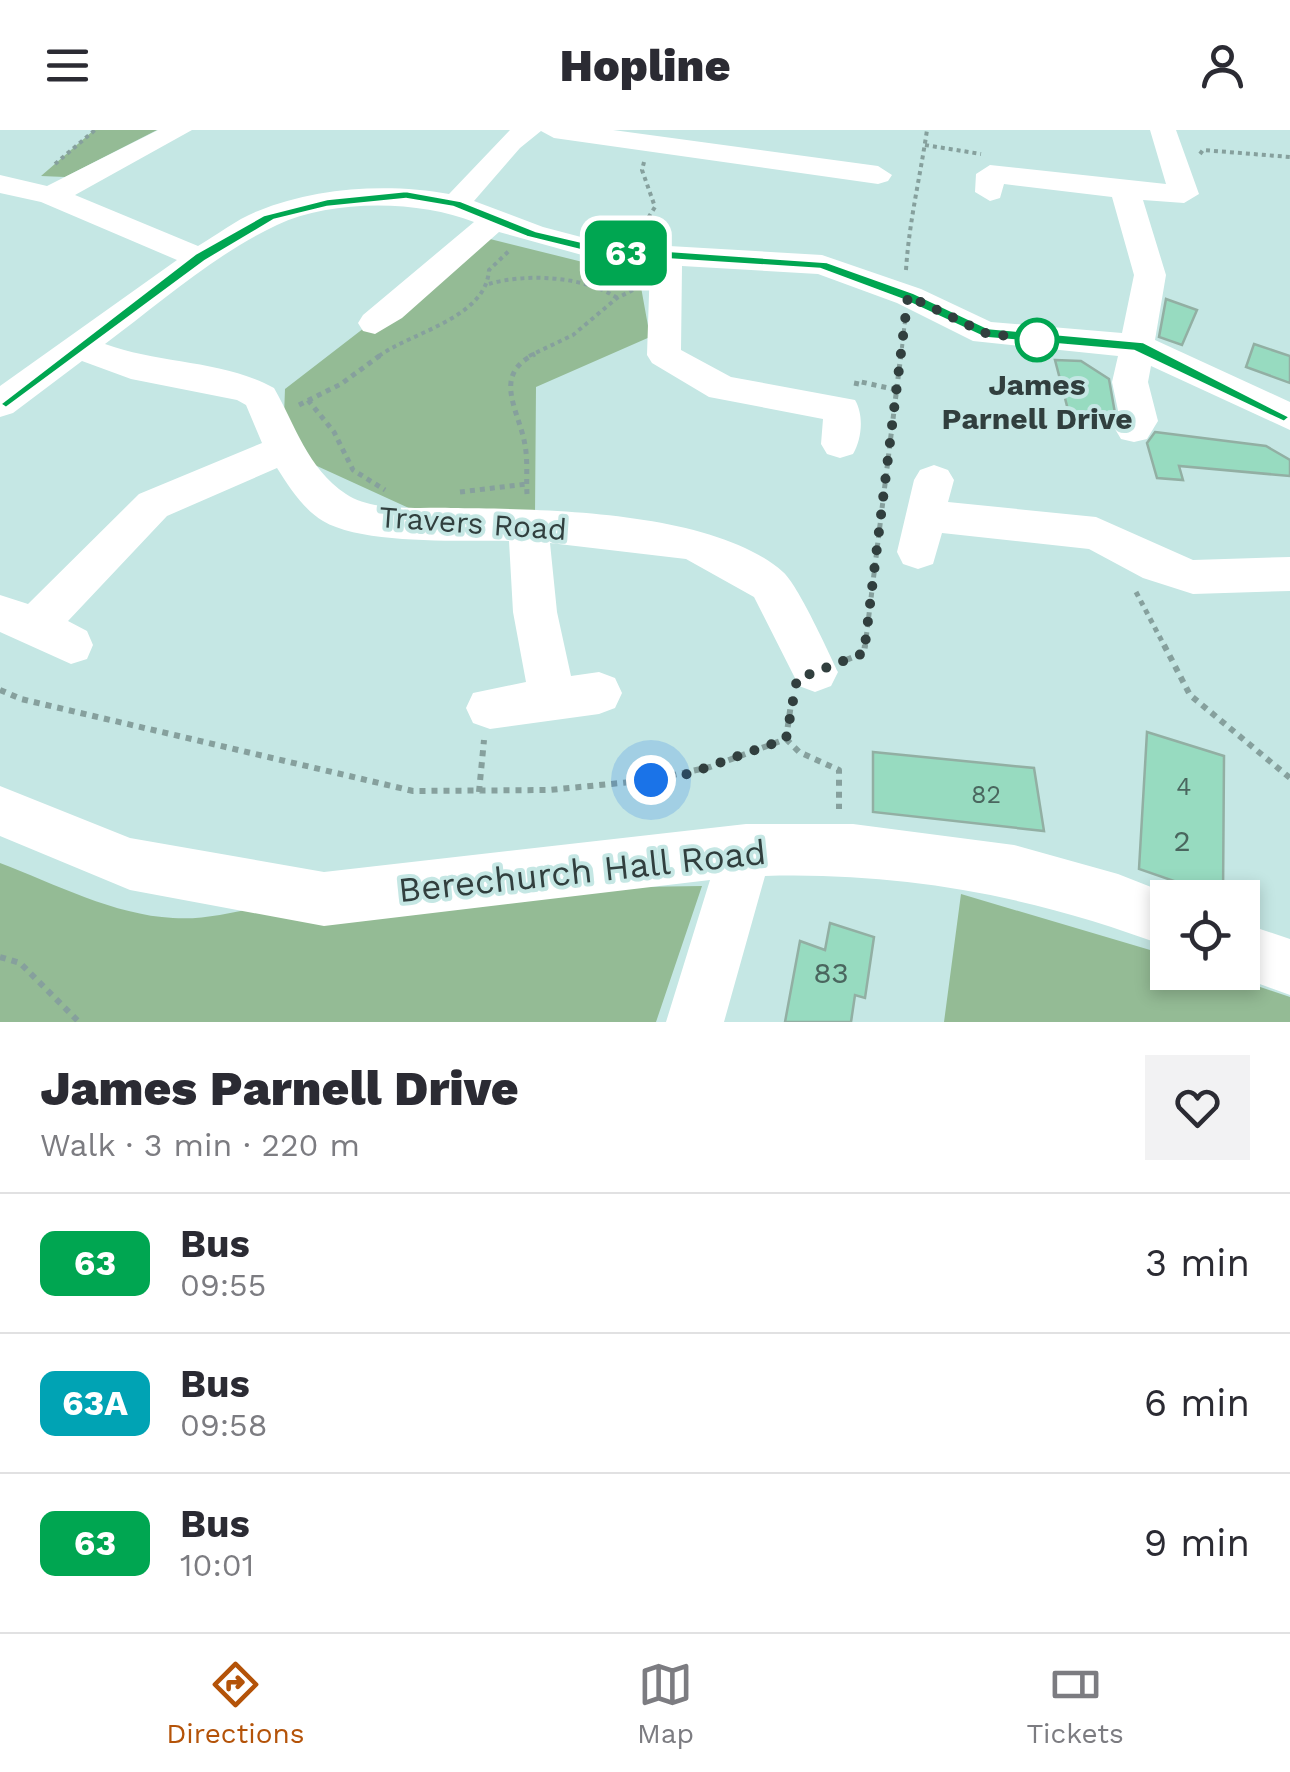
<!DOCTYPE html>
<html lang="en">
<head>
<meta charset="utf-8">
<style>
  body { margin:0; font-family:"Work Sans",sans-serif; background:#f2f2f3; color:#2b2b33; height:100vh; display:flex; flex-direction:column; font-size:38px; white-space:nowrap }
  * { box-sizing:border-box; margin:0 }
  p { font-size:32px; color:#7c7c81 }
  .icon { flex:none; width:55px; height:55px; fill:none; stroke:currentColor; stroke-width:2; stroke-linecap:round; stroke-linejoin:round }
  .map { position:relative; height:892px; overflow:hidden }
  .side { display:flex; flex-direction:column; background:#fff; flex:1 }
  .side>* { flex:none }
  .badge { padding:0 20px; border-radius:15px; font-size:35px; line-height:65px }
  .tools { position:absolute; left:1150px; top:750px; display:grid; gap:20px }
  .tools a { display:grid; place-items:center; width:110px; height:110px; border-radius:0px; background:#fff; box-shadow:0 5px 15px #0003; font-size:50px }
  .you { position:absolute; width:50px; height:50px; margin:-25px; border:8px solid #fff; border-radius:50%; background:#1a73e8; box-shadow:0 0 0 15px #1a73e833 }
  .map>.badge { position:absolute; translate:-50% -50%; box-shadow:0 0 0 5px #fff }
  .round { display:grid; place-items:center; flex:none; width:105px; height:105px; border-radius:0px; background:#f2f2f3 }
  .headline { display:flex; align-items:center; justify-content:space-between; height:170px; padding:0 40px }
  h1 { font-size:48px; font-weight:800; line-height:75px }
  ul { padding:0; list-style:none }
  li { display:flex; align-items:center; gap:30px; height:140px; padding:0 40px; border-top:2px solid #e1e1e2 }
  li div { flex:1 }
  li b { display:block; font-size:38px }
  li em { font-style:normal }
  li .badge { min-width:110px; font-weight:700; text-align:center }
  header { display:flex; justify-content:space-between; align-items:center; height:130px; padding:0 40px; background:#fff; font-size:45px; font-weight:800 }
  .menu { display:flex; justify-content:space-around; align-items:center; height:140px; border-top:2px solid #e1e1e2; background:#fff; font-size:28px; color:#7c7c81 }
  .menu a { display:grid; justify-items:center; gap:5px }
  .menu .current { color:#b45309 }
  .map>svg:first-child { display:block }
</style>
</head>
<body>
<header><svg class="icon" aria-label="menu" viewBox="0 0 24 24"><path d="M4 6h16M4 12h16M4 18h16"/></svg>Hopline<svg class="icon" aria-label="person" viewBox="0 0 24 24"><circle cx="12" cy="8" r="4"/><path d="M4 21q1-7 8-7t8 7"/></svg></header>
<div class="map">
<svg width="1290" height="892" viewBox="0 0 1290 892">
  <rect width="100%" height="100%" fill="#c5e7e4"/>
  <path fill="#94bb95" d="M94,0H157L65,47L41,46Z
    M482,107L639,146L650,207L536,257L535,385L411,379L306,331L284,286L285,259Z
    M0,733C55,754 114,785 173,788C216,791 257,774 300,771C434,761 568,758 702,756L656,892H0Z
    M961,764L1167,825L1168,842L1219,843L1290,867V892H944Z"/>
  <path fill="#97dbc0" stroke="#92afa3" stroke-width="2.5" d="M1166,169L1197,180L1182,215L1159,207Z
    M1254,214L1290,226V253L1246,237Z
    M1055,230L1081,231L1109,249L1116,289L1112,298L1072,295Z
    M1155,302L1266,316L1290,330V346L1179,336L1183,350L1157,348L1147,313Z
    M1147,602L1224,626L1223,768L1139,739Z
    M873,622L1034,638L1044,701L873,682Z
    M830,793L874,807L865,868L855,865L851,892H785L800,811L825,820Z"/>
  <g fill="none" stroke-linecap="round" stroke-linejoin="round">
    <path stroke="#86a09d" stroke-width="4" stroke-dasharray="4 4" stroke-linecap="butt" d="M925,15L981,24
      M1200,24L1203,20L1290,27
      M55,34L95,0
      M640,101L655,77L642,40L644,32
      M906,140C909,92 920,48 927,0
      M489,154C525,143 585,146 617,168
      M379,226C412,202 486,188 489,140L510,120
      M529,226L573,205L617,168L637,158
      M901,226L905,191"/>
    <path stroke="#86a09d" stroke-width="5" stroke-dasharray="5 5" stroke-linecap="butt" d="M856,256L857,251L897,260
      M308,270L334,302L353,340L385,360
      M299,275L341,254L382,224
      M460,362L527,354
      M527,364C526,348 528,331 525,315C519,280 491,245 535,224
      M1136,462L1165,517
      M865,517L901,224"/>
    <path stroke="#86a09d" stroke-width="6" stroke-dasharray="6 6" stroke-linecap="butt" d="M1164,515L1190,565L1290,648
      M846,530L864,523L865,515
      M0,560L21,569L413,661L549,660L651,650L710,637L786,609
      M786,609L792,567
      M786,609L799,622L839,640V679
      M479,662L484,610
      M0,827L20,833L79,892"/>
    <path fill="#fff" fill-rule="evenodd" d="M158,0H192L75,65L198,116C217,105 237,89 258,81C315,57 390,53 449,64L510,0H613L878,36L892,45L888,51L878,54L554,8L541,1L520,18L474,71L543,97L600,112L822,125L921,159L991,192L1122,203L1134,145L1112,67L1004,54L1000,68L990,71L975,62L976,44L990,35L1166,54L1150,0H1176L1199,64L1184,73L1143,70L1166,145L1155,210L1290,272V300L1151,236L1148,252L1158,291L1147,309L1134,312L1121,309L1115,299L1120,290L1112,252L1118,226L973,211L897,173L818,144L682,136L681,220L731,247L855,270C864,285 862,309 853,324L840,328L827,324L821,314L823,289L709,267L652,233L647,225L650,134L600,130L499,102L402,188L375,204L363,201L358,193L363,185L474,92C419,70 332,69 277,95C215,124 160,173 105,214C159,234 224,230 274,258C296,296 307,338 346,364C372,382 420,377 451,378C542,379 713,380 783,442C798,455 828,521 838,542L831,556L815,562L799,556L754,467L686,429L550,413L557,482L571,546L599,542L615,548L622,563L615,578L599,584L490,599L473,593L466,578L473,563L526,552L513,482L509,411C461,410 363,415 323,391C303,379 289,357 277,338L167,386L68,491L87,501L93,515L87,529L71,534L0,502V465L28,474L139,364L262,313L246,275L237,270L131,249L82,231L13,283L0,287V256L177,130L41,72L0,63V45L47,56Z
      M934,335L948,340L954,350L948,372L1096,387L1193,430L1290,427V461L1193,464L1143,448L1089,419L942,403L933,434L918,439L903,434L897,422L914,350L920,340Z
      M0,656L130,708L324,742L746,694H853L1014,715L1118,744L1179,768H1168V817C1037,767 905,742 765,746L724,892H666L710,750L324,796L130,760L0,706Z
      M1242,793L1290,809V865L1227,842H1242Z"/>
  </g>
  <path fill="#00a651" stroke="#fff" stroke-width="2.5" d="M406,61L461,71L536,101L600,116L827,132L914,163L988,198L1143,212L1290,287L1284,292L1134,221L985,208L903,170L820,139L600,125L527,107L453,77L406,69L327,77L274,90L205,131L6,278L0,274L195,124L264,85L327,69Z"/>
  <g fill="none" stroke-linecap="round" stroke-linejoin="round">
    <path stroke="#313f3e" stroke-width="10" stroke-dasharray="0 18" d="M651,650L688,644L786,609L797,549L864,523L908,166L985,203L1037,210"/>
  </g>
  <circle fill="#fff" stroke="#00a651" stroke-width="5" cx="1037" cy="210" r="20"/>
  <g text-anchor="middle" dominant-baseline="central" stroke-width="8" stroke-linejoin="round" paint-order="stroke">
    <g font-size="25" fill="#4a665e">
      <text x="1184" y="656">4</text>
      <text x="986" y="664">82</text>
    </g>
    <g font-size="30" font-weight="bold" fill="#313f3e" stroke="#c5e7e4">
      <text x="1037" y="254">James<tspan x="1037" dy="34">Parnell Drive</tspan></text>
    </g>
    <g font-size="30" fill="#313f3e" stroke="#c5e7e4">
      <text transform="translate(473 393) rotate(4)">Travers Road</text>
    </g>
    <g font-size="30" fill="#4a665e">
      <text x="1182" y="710">2</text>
      <text x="831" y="842">83</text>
    </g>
    <g font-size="35" fill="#313f3e" stroke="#c5e7e4">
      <text transform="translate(582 741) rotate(-6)">Berechurch Hall Road</text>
    </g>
  </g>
</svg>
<div class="tools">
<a><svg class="icon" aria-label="locate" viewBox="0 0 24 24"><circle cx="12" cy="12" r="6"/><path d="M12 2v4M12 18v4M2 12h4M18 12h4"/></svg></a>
</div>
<div class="you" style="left:651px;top:650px"></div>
<b class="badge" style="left:626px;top:123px;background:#00a651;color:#fff">63</b>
</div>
<section class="side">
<div class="headline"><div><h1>James Parnell Drive</h1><p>Walk · 3 min · 220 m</p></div><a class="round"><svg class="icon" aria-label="heart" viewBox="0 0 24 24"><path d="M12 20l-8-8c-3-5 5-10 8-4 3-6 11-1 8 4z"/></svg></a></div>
<ul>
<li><span class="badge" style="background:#00a651;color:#fff">63</span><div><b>Bus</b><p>09:55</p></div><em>3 min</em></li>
<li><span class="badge" style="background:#00a3b4;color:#fff">63A</span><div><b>Bus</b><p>09:58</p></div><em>6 min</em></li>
<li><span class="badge" style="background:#00a651;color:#fff">63</span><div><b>Bus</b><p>10:01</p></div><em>9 min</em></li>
</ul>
</section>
<nav class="menu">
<a class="current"><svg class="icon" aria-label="directions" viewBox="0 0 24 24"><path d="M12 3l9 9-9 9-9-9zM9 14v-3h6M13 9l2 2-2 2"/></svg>Directions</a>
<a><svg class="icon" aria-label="map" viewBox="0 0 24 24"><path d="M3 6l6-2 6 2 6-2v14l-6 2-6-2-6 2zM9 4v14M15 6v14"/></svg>Map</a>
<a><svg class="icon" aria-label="tickets" viewBox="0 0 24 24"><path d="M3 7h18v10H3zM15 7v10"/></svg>Tickets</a>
</nav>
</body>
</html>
